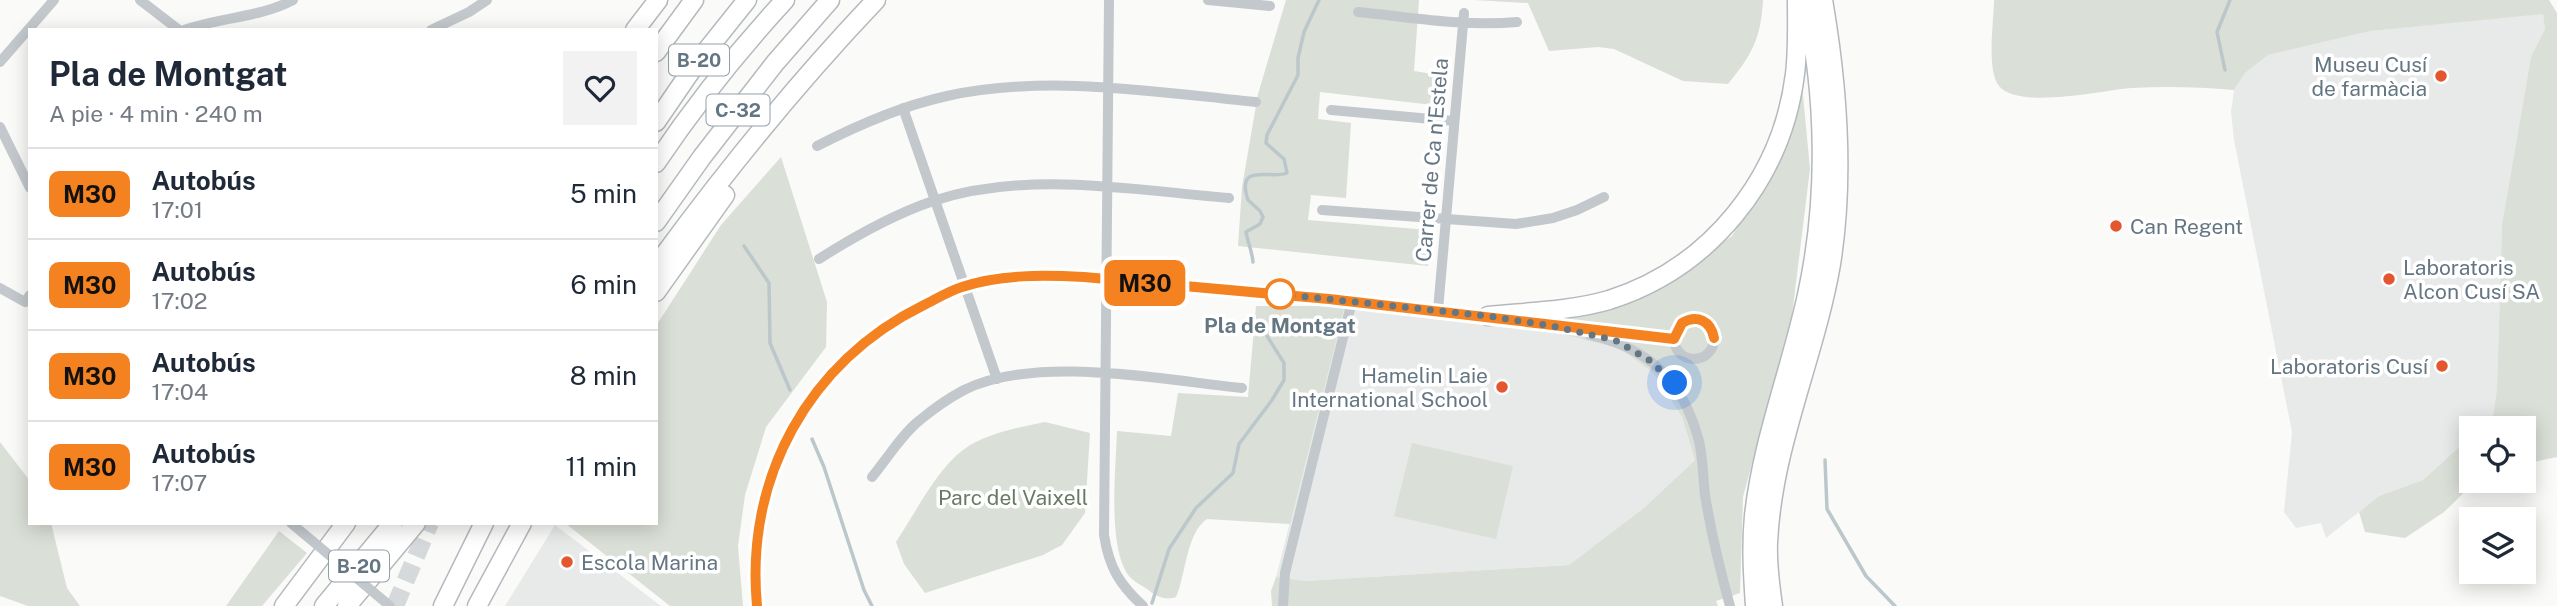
<!DOCTYPE html>
<html lang="es">
<head>
<meta charset="utf-8">
<style>
  body { margin:0; font-family:"Public Sans",sans-serif; background:#f2f2f3; color:#1f2937; height:100vh; display:flex; flex-direction:column; font-size:26px; white-space:nowrap }
  * { box-sizing:border-box; margin:0 }
  p { font-size:23px; color:#747a83 }
  .icon { flex:none; width:38px; height:38px; fill:none; stroke:currentColor; stroke-width:2; stroke-linecap:round; stroke-linejoin:round }
  .map { position:relative; flex:1; overflow:hidden }
  .drawer { position:absolute; left:28px; top:28px; width:630px; height:497px; display:flex; flex-direction:column; background:#fff; border-radius:0px; box-shadow:0 4px 18px #0003 }
  .drawer>* { flex:none }
  .badge { padding:0 14px; border-radius:10px; font-size:24px; line-height:46px }
  .fabs { position:absolute; left:2459px; top:416px; display:grid; gap:14px }
  .fabs a { display:grid; place-items:center; width:77px; height:77px; border-radius:0px; background:#fff; box-shadow:0 4px 18px #0003; font-size:35px }
  .you { position:absolute; width:35px; height:35px; margin:-18px; border:5px solid #fff; border-radius:50%; background:#1a73e8; box-shadow:0 0 0 10px #1a73e833 }
  .map>.badge { position:absolute; translate:-50% -50%; box-shadow:0 0 0 4px #fff }
  .round { display:grid; place-items:center; flex:none; width:74px; height:74px; border-radius:0px; background:#f2f2f3 }
  .summary { display:flex; align-items:center; justify-content:space-between; height:119px; padding:0 21px }
  h1 { font-size:33px; font-weight:700; line-height:52px }
  ul { padding:0; list-style:none }
  li { display:flex; align-items:center; gap:21px; height:91px; padding:0 21px; border-top:2px solid #e0e1e3 }
  li div { flex:1 }
  li b { display:block; font-size:26px }
  li em { font-style:normal }
  li .badge { min-width:77px; font-weight:700; text-align:center }
  .map>svg:first-child { display:block }
</style>
</head>
<body>
<div class="map">
<svg width="2557" height="606" viewBox="0 0 2557 606">
  <rect width="100%" height="100%" fill="#fafaf8"/>
  <path fill="#e8e9e9" d="M2543,13L2545,29L2531,57L2502,224L2497,389L2491,429H2471V440L2459,447L2423,480L2379,496L2326,538L2321,523L2296,528L2284,512L2292,432L2234,140L2231,112L2234,90L2245,73L2268,55L2371,31Z
    M1345,306L1451,316L1558,333L1621,349L1653,373L1682,417L1695,460L1645,507L1569,565L1306,581L1276,577Z
    M555,525L661,606H505Z"/>
  <path fill="#dadfd7" d="M1286,0H1419L1414,71L1445,76L1442,106L1320,92L1318,119L1351,123L1346,198L1311,195L1308,220L1429,230L1428,266L1238,246L1242,187L1258,94Z
    M1474,0H1763C1761,38 1752,55 1728,84L1683,81L1614,49L1598,47L1549,51L1528,3Z
    M1994,0H2549L2557,13V457L2524,464V429H2491L2497,389L2502,224L2531,57L2545,29L2543,14L2371,31L2268,55L2245,73L2234,90C2201,87 2165,86 2132,88C2103,90 2019,110 1999,86C1986,69 1994,21 1994,0Z
    M1802,85L1810,169L1792,315L1743,497L1740,593L1716,601L1718,606H1272L1271,591L1276,577L1306,581L1569,565L1645,507L1695,460L1682,417L1653,373L1621,349L1558,333L1567,317L1654,290L1732,236L1778,161Z
    M781,157L827,302L826,347L766,427L745,495L738,546L743,606H670L565,523H656V326L721,225Z
    M1256,306H1345L1290,524L1207,519C1186,533 1186,575 1176,597C1165,601 1156,596 1147,589C1141,585 1133,581 1129,576C1107,548 1116,466 1117,431L1171,436L1178,393L1248,397Z
    M1045,422L1090,433L1085,513L1062,545L1043,555L925,593L904,564L896,542C914,515 937,469 963,450C986,433 1017,428 1045,422Z
    M2471,440V481H2476L2444,512L2405,538L2365,532L2359,512L2379,496L2423,480L2459,447Z
    M0,442L30,481V523H51L67,588L80,606H28L0,596Z
    M1412,443L1513,466L1496,539L1394,516Z
    M279,531L307,553L262,606H226Z"/>
  <g fill="none" stroke-linecap="round" stroke-linejoin="round">
    <path stroke="#bbc7cb" stroke-width="3.5" d="M2225,70L2217,32L2230,0
      M744,246L769,283L770,343L790,390
      M1253,262C1252,251 1248,243 1246,232L1260,224L1263,217L1260,211L1248,200C1235,161 1272,180 1287,173L1284,159L1266,143L1267,135L1298,75V58L1304,32L1319,0
      M812,439L824,467L864,590L872,606
      M1825,460L1827,509L1866,576L1895,606
      M1152,603L1169,549L1196,508L1233,473L1239,444L1272,400L1284,380V363L1267,336"/>
    <path stroke="#d5d9db" stroke-width="18" stroke-dasharray="18 9" stroke-linecap="butt" d="M395,606L430,523"/>
    <defs>
      <path id="motorway" d="M635,30L658,0
        M656,52L694,0
        M656,122L695,65L747,0
        M656,163C695,105 738,51 785,0
        M656,222L702,157L775,63L830,0
        M656,266C724,173 797,83 876,0
        M656,292L725,195
        M1488,316C1528,312 1571,311 1609,300C1710,268 1782,179 1795,74C1798,50 1797,25 1797,0
        M284,606L346,523
        M324,606L393,523
        M347,606L416,523
        M443,606L484,523
        M477,606L522,523
        M1755,606C1753,576 1751,546 1754,516C1762,441 1791,369 1807,295C1828,199 1826,95 1805,0
        M1773,606C1770,585 1767,564 1768,543C1772,447 1815,357 1831,264C1845,176 1838,87 1823,0"/>
    </defs>
    <use href="#motorway" stroke="#b4b9bd" stroke-width="21"/>
    <path stroke="#c3c8cc" stroke-width="10" d="M140,0L179,30
      M1109,0L1104,535C1109,567 1119,584 1143,606
      M1208,0L1270,6
      M1358,12C1410,17 1465,27 1517,22
      M184,30C220,17 259,18 293,0
      M431,30L469,12L487,0
      M0,62L54,0
      M903,108L997,379
      M1331,110L1454,121
      M0,127L30,188
      M817,146C858,125 901,106 947,96C1048,74 1155,92 1256,102
      M1322,210L1516,224L1553,218L1577,210L1604,197
      M819,259C855,236 892,215 933,201C1027,170 1133,190 1229,198
      M0,288L25,302L30,295
      M1438,310L1464,13
      M1674 339a20 20 0 1 1 40 0a20 20 0 1 1-40 0Z
      M1515,320L1674,339
      M1590,335C1651,349 1683,381 1699,441C1703,458 1703,477 1705,495C1711,532 1720,570 1730,606
      M872,477C887,459 901,435 920,420C932,410 949,398 964,390C1037,354 1162,380 1242,388
      M757,606C745,478 808,362 924,305C936,299 949,291 962,287C1000,274 1045,275 1084,277L1490,316
      M1283,606L1285,573L1352,301"/>
    <use href="#motorway" stroke="#fff" stroke-width="18"/>
    <path stroke="#c3c8cc" stroke-width="10" d="M291,523L390,606"/>
  </g>
  <g fill="none" stroke-linecap="round" stroke-linejoin="round">
    <defs>
      <path id="line" d="M757,606C745,478 808,362 924,305C936,299 949,291 962,287C1000,274 1045,275 1084,277L1329,299L1674,339L1682,323C1697,314 1711,321 1714,338"/>
    </defs>
    <use href="#line" stroke="#fff" stroke-width="16"/>
    <use href="#line" stroke="#f58220" stroke-width="10"/>
    <path stroke="#657683" stroke-width="7" stroke-dasharray="0 12.6" d="M1280,294L1488,316L1552,326L1615,340L1649,360L1675,383"/>
  </g>
  <g fill="#e4572e" stroke="#fff" stroke-width="2.5">
    <circle cx="2441" cy="76" r="7"/>
    <circle cx="2116" cy="226" r="7"/>
    <circle cx="2389" cy="279" r="7"/>
    <circle cx="2442" cy="366" r="7"/>
    <circle cx="1502" cy="387" r="7"/>
    <circle cx="567" cy="562" r="7"/>
  </g>
  <circle fill="#fff" stroke="#f58220" stroke-width="3.5" cx="1280" cy="294" r="14"/>
  <g text-anchor="middle" dominant-baseline="central" stroke-width="7" stroke-linejoin="round" paint-order="stroke">
    <g fill="#fff" stroke="#939fa8" stroke-width="2">
      <rect x="669" y="44.5" width="60" height="31" rx="5"/>
      <rect x="706.5" y="94.5" width="63" height="31" rx="5"/>
      <rect x="329" y="550.5" width="60" height="31" rx="5"/>
    </g>
    <g font-size="19" font-weight="bold" fill="#657683">
      <text x="699" y="60">B-20</text>
      <text x="738" y="110">C-32</text>
      <text x="359" y="566">B-20</text>
    </g>
    <g font-size="21" fill="#657683" stroke="#fff" text-anchor="end">
      <text x="2427" y="64">Museu Cusí<tspan x="2427" dy="24">de farmàcia</tspan></text>
      <text x="2130" y="226" text-anchor="start">Can Regent</text>
      <text x="2403" y="267" text-anchor="start">Laboratoris<tspan x="2403" dy="24">Alcon Cusí SA</tspan></text>
      <text x="2428" y="366">Laboratoris Cusí</text>
      <text x="1488" y="375">Hamelin Laie<tspan x="1488" dy="24">International School</tspan></text>
      <text x="581" y="562" text-anchor="start">Escola Marina</text>
    </g>
    <g font-size="21" fill="#657683" stroke="#fff">
      <text transform="translate(1432 160) rotate(-85)">Carrer de Ca n'Estela</text>
    </g>
    <g font-size="21" font-weight="bold" fill="#657683" stroke="#fff">
      <text x="1280" y="325">Pla de Montgat</text>
    </g>
    <g font-size="21" fill="#687a64" stroke="#fff">
      <text x="1013" y="497">Parc del Vaixell</text>
    </g>
  </g>
</svg>
<div class="fabs">
<a><svg class="icon" aria-label="locate" viewBox="0 0 24 24"><circle cx="12" cy="12" r="6"/><path d="M12 2v4M12 18v4M2 12h4M18 12h4"/></svg></a>
<a><svg class="icon" aria-label="layers" viewBox="0 0 24 24"><path d="M12 4l9 5-9 5-9-5zM3 14l9 5 9-5"/></svg></a>
</div>
<div class="you" style="left:1675px;top:383px"></div>
<b class="badge" style="left:1145px;top:283px;background:#f58220;color:#111">M30</b>
<section class="drawer">
<div class="summary"><div><h1>Pla de Montgat</h1><p>A pie · 4 min · 240 m</p></div><a class="round"><svg class="icon" aria-label="heart" viewBox="0 0 24 24"><path d="M12 20l-8-8c-3-5 5-10 8-4 3-6 11-1 8 4z"/></svg></a></div>
<ul>
<li><span class="badge" style="background:#f58220;color:#111">M30</span><div><b>Autobús</b><p>17:01</p></div><em>5 min</em></li>
<li><span class="badge" style="background:#f58220;color:#111">M30</span><div><b>Autobús</b><p>17:02</p></div><em>6 min</em></li>
<li><span class="badge" style="background:#f58220;color:#111">M30</span><div><b>Autobús</b><p>17:04</p></div><em>8 min</em></li>
<li><span class="badge" style="background:#f58220;color:#111">M30</span><div><b>Autobús</b><p>17:07</p></div><em>11 min</em></li>
</ul>
</section>
</div>
</body>
</html>
